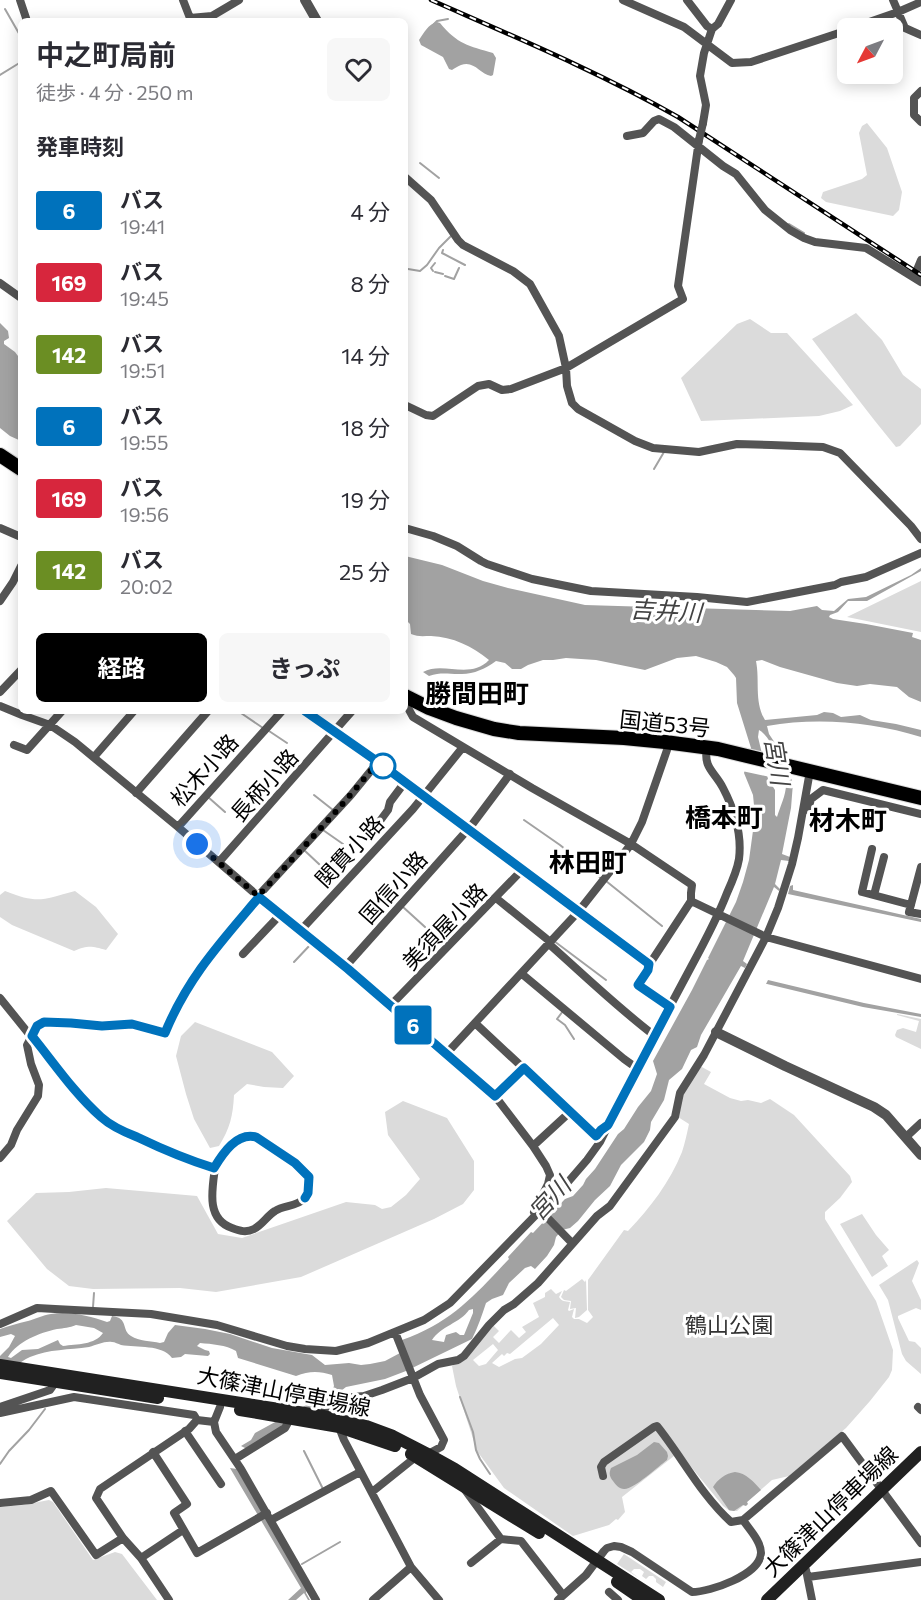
<!DOCTYPE html>
<html lang="ja">
<head>
<meta charset="utf-8">
<style>
  body { margin:0; font-family:Commissioner,"Noto Sans JP",sans-serif; background:#f7f7f7; color:#2b2b33; height:100vh; display:flex; flex-direction:column; font-size:22px; white-space:nowrap }
  * { box-sizing:border-box; margin:0 }
  p { font-size:20px; color:#7c7c81 }
  .icon { flex:none; width:33px; height:33px; fill:none; stroke:currentColor; stroke-width:2; stroke-linecap:round; stroke-linejoin:round }
  .map { position:relative; flex:1; overflow:hidden }
  .side { position:absolute; left:18px; top:18px; width:390px; height:696px; display:flex; flex-direction:column; background:#fff; border-radius:9px; box-shadow:0 3px 15px #0003 }
  .side>* { flex:none }
  .badge { padding:0 12px; border-radius:4px; font-size:21px; line-height:39px }
  .needle { width:39px; rotate:229deg }
  .controls { position:absolute; left:837px; top:18px; display:grid; gap:12px }
  .controls a { display:grid; place-items:center; width:66px; height:66px; border-radius:9px; background:#fff; box-shadow:0 3px 15px #0003; font-size:30px }
  .you { position:absolute; width:30px; height:30px; margin:-15px; border:4px solid #fff; border-radius:50%; background:#1a73e8; box-shadow:0 0 0 9px #1a73e833 }
  .map>.badge { position:absolute; translate:-50% -50%; box-shadow:0 0 0 3px #fff }
  h2 { padding:0 18px; font-size:22px; line-height:54px }
  .round { display:grid; place-items:center; flex:none; width:63px; height:63px; border-radius:9px; background:#f7f7f7 }
  .overview { display:flex; align-items:center; justify-content:space-between; height:102px; padding:0 18px }
  h1 { font-size:28px; font-weight:700; line-height:45px }
  .primary-button { display:flex; gap:12px; margin-top:auto; padding:12px 18px }
  .primary-button a { flex:1; height:69px; border-radius:9px; background:#000; color:#fff; font-size:24px; font-weight:700; line-height:69px; text-align:center }
  .primary-button a+a { background:#f7f7f7; color:#2b2b33 }
  ul { padding:0; list-style:none }
  li { display:flex; align-items:center; gap:18px; height:72px; padding:0 18px }
  li div { flex:1 }
  li b { display:block; font-size:22px }
  li em { font-style:normal }
  li .badge { min-width:66px; font-weight:700; text-align:center }
  .map>svg:first-child { display:block }
</style>
</head>
<body>
<div class="map">
<svg width="921" height="1600" viewBox="0 0 921 1600">
  <rect width="100%" height="100%" fill="#fff"/>
  <path fill="#dbdbdb" fill-rule="evenodd" d="M867,123L887,148L902,192L899,210L893,216L826,202L821,198L823,192L862,179L867,175L859,133L862,126Z
    M856,313L882,340L903,375L921,389V424L900,446L896,447C867,412 840,375 812,339Z
    M750,319L771,333H787L853,405L840,411L819,416L701,421L681,378L737,324Z
    M921,581V632L847,617Z
    M5,891C38,904 42,900 75,891L96,907L118,934L106,950C92,946 88,945 74,951L12,925L0,917V895Z
    M897,1014L921,1019V1049L896,1037L895,1035L897,1030L903,1028L916,1032L919,1021L897,1015Z
    M195,1022L272,1052L294,1076L283,1088L264,1087L247,1084L234,1095C233,1116 230,1128 219,1146L210,1148L194,1119L186,1094L176,1056L181,1036Z
    M700,1066L711,1072L704,1084L730,1098L741,1101L748,1100L761,1103L770,1099L794,1115L850,1176L852,1182L840,1198L825,1212V1219L876,1301L893,1350L892,1370L889,1377L870,1401L846,1428L789,1476L772,1480L737,1511H730L723,1506L679,1452L622,1497L625,1512L618,1520L616,1519L609,1525L573,1536L504,1488L477,1451L456,1386L452,1366L465,1359L493,1325L499,1331L493,1337L499,1343L511,1330L519,1338L526,1332L522,1327L539,1317L533,1303L545,1297V1293L551,1289L556,1294L562,1291L559,1297C562,1302 565,1301 570,1302L568,1310L569,1311L574,1309L572,1317L574,1319H579L587,1323L593,1317L588,1310V1280L624,1230L628,1231C650,1208 670,1182 682,1152C685,1143 687,1133 689,1124L678,1117L683,1094ZM553,1318L559,1325L541,1344L522,1358L515,1359L499,1367L492,1363L502,1354L504,1356L507,1353L510,1354ZM493,1344L498,1350L486,1364L479,1366L473,1360Z
    M403,1101L447,1118L474,1161V1190L463,1204L434,1219L301,1277L216,1292L180,1288L93,1289L69,1286L47,1269L7,1221L36,1193L69,1192L106,1188L197,1196L218,1234L242,1238L346,1202L375,1205L382,1209L391,1207L406,1195L420,1179L388,1135L385,1112Z
    M862,1214L876,1235L889,1250L882,1256L888,1266L872,1277L840,1224Z
    M917,1260L919,1263L912,1281L921,1300V1310L916,1308L898,1316V1318L909,1341L915,1342L921,1348V1374L906,1361L902,1354L888,1300L879,1285Z
    M582,1279L585,1282L586,1280L587,1310L579,1317L575,1318L576,1308L570,1309L571,1301L564,1300L561,1297L564,1290L566,1291Z
    M49,1500L53,1502L93,1560L115,1552L122,1554L157,1600H0V1507L23,1505Z
    M624,1554L666,1582L663,1587L656,1582V1579L653,1576H649L646,1579L642,1576L644,1572L640,1569H634L631,1572L639,1578L617,1564Z"/>
  <path fill="#a2a2a2" fill-rule="evenodd" d="M437,22L440,23C457,44 469,46 493,53L496,58L493,75L491,76C480,74 474,60 461,65C458,66 455,68 452,70L449,69L443,57L421,45L419,40C424,33 428,24 437,22Z
    M0,323L8,331L9,338L4,341V344L15,352L21,360V441L10,436L0,428Z
    M405,556L442,565L483,581L508,588L585,605L651,607L677,610L691,608L790,611L817,606L822,610L834,611L848,599L866,597L911,575L921,568V571L867,601H848L838,612L830,615L829,617L833,619L866,624L913,633L912,637L921,640V702L909,697L897,687L870,684L857,686L837,683L780,667L762,660L756,661C760,681 754,702 765,720L817,715L824,712L833,713L841,717L860,715L871,720L896,724L921,730V737C872,722 818,717 767,726L769,734L779,749L793,783L791,808L782,854L790,857L789,861L781,860L775,884L780,889L779,891L774,887L743,961L747,964L745,968L741,966L701,1035L697,1047L691,1050L682,1069L669,1080L664,1100L651,1122L650,1130L644,1142L621,1165L610,1186L595,1200L578,1221L570,1228L562,1230L556,1237L554,1245L547,1256L535,1269L531,1266L525,1268L509,1283L503,1295L492,1299L486,1303C482,1315 478,1327 472,1339L406,1371L385,1379L346,1387L328,1401L247,1449L241,1446L251,1440L255,1433L332,1391L334,1386L332,1375C319,1371 309,1371 296,1376L238,1358L236,1351C226,1345 212,1344 200,1343L197,1346L205,1350L209,1351L210,1354L208,1356L185,1354L181,1357L172,1358C162,1344 137,1348 121,1345C118,1344 115,1342 112,1342C104,1341 97,1345 89,1347C69,1350 49,1349 30,1357C19,1362 9,1372 0,1379V1356L9,1347L15,1336L11,1334L0,1337V1329C9,1326 18,1323 28,1321C35,1319 43,1315 51,1314C69,1311 90,1316 107,1322L110,1321L112,1316C129,1318 121,1330 131,1336C139,1341 151,1341 160,1343L164,1342L168,1333L175,1325L205,1329L230,1334L272,1348L312,1355L325,1365L349,1363L361,1365L370,1364L385,1361L400,1353L402,1340C452,1322 474,1296 509,1259L508,1257L531,1232L533,1233L565,1199L573,1196L583,1185L586,1179L595,1169L618,1134L624,1129L638,1107L651,1091L657,1074L653,1061L692,990L707,960L709,959L708,958L736,902L743,882L749,860L755,816L753,795L744,773L751,748L737,703L736,678L734,675L727,667L716,662L696,656L677,658L645,670L596,660L566,658L553,660H543L528,665L521,669H512L505,663L496,661C485,669 472,675 459,674C447,674 441,672 429,676L423,672C443,661 470,680 489,660C472,646 453,637 431,636C423,636 418,637 411,634L410,624L405,619ZM759,730C770,735 787,772 786,785C786,795 780,807 777,817L775,815V790L768,779L758,737ZM473,1309V1313L464,1335H460L456,1332L446,1335L444,1342L432,1340C441,1326 460,1323 469,1310ZM76,1325L94,1328L103,1333C95,1345 77,1344 63,1346L60,1344L58,1340L38,1349L22,1350L11,1358L8,1357C18,1341 39,1333 57,1329C64,1328 69,1328 76,1325Z
    M793,885V890L921,919V922L788,894L790,886Z
    M768,980L864,1003L921,1014V1017L863,1007L767,984H766Z
    M654,1442L659,1443L667,1452L668,1456L667,1460C659,1466 633,1490 624,1489C619,1489 616,1485 613,1481C609,1476 609,1473 611,1468L637,1455Z
    M230,1468L237,1469L307,1590L306,1593L310,1600H308L304,1593L296,1600H288L301,1588Z
    M735,1472C746,1473 754,1482 761,1490L747,1502L748,1504L746,1506L743,1505L734,1511L729,1510L713,1487C717,1480 726,1473 735,1472Z"/>
  <path fill="#fff" d="M747,751L765,755L770,777L742,771Z"/>
  <g fill="none" stroke-linecap="round" stroke-linejoin="round">
    <path stroke="#a2a2a2" stroke-width="2" d="M5,9L21,37
      M434,24L437,21L448,19
      M0,75L21,62
      M420,163L439,178
      M789,224L804,233
      M443,250L442,253L465,265
      M408,269L420,271L427,265L439,248L451,236
      M433,271L431,268L435,263
      M435,272L443,274
      M445,276L454,279L459,268
      M654,469L664,452
      M238,711L263,728
      M269,731L287,743
      M314,795L333,810
      M208,797L225,812
      M524,820L560,845L601,878
      M323,830L343,844
      M304,850L320,865
      M606,881L662,926
      M403,907L425,927
      M554,941L606,980
      M294,962L311,944
      M563,1011L557,1019L565,1025L574,1039
      M93,1307L94,1293
      M460,1397L473,1432L476,1450L480,1459L490,1474
      M304,1451L323,1489
      M0,1464L9,1451L29,1430L45,1409
      M302,1564L340,1542"/>
    <defs>
      <path id="trunk" d="M0,455L21,469
        M405,696L429,708L456,718L494,729L519,733L624,738L665,742L718,749L921,798"/>
    </defs>
    <use href="#trunk" stroke="#dbdbdb" stroke-width="16"/>
    <path stroke="#545454" stroke-width="8" d="M20,0L27,21
      M183,0L190,18L212,16L239,0
      M623,0L684,27L732,63L751,62L848,30
      M687,0L707,26L712,29
      M893,0L905,28L921,35
      M852,28L898,12L921,2
      M921,91L914,98V115L921,122
      M703,123L706,105L700,76L704,53L712,29L718,24L731,0
      M627,136L643,133L654,121L659,119L674,127L723,166L736,174L765,210L790,230L804,238L815,242L866,248L921,282
      M405,177L431,200L458,240L463,245L513,271L530,284L559,336L566,368L567,386L572,403L578,409L635,441L653,448L699,452L737,444L771,445L823,447L840,453L911,526L921,539
      M914,277L921,260
      M0,283L21,298
      M405,405L426,415L433,416L478,386L489,384L502,390L511,389L566,368L683,299L678,286L699,140
      M0,528L21,537
      M405,528L433,536L457,546L481,561L487,564L532,579L591,591L697,597L747,602L835,585L841,582L866,577L921,553
      M0,601L13,582L21,566
      M0,692L21,670
      M0,706L22,715L50,725L75,742L178,827L259,897L348,969L495,1096L533,1146L546,1166L550,1175L548,1184L534,1212
      M407,706L413,717L532,788L631,844L692,885L691,893V901L649,965L648,970L638,985L670,1007
      M305,711L378,762L649,965
      M14,745L27,750L62,711
      M94,757L134,711
      M136,793L208,711
      M808,810L811,799L823,790L921,814
      M178,827L282,711
      M374,829L388,810L390,802L405,782
      M872,849L862,892L911,905
      M219,862L352,711
      M921,867L909,912L921,914
      M874,895L884,857
      M258,896L351,795L378,762
      M496,898L548,940L549,944C584,975 618,1008 655,1036
      M691,901L766,937L921,979
      M301,930L413,809L463,747
      M243,954L280,915
      M345,967L471,826L510,774
      M522,974L624,1059L638,1069
      M0,998L66,1080L102,1118L115,1127L151,1144L197,1163L215,1168C221,1157 232,1138 247,1136C262,1134 298,1166 309,1177C309,1184 310,1193 304,1199C296,1207 284,1205 275,1211C267,1216 262,1225 254,1229C246,1233 240,1231 232,1228C206,1219 212,1190 215,1168
      M390,1006L522,870
      M475,1023L595,1135L604,1127
      M447,1053L578,912L619,860L631,844L642,822L667,750
      M495,1096L524,1068
      M906,1137L921,1123
      M533,1146L570,1112
      M0,1158L11,1145L17,1130L38,1096L39,1085L31,1064L27,1045L37,1026L44,1022L71,1023L90,1026L132,1024L165,1033C187,978 221,941 259,897
      M540,1210L572,1243
      M0,1324L37,1308L55,1309L151,1314L217,1325L287,1346L305,1349L336,1351L368,1343L424,1320L450,1303L568,1182L587,1160L600,1142C629,1083 660,1025 691,967C704,943 717,919 727,893C732,882 737,871 739,859C742,835 734,809 723,788C715,772 703,768 707,748
      M395,1332L420,1395L444,1440L441,1447L428,1454
      M0,1407L50,1390L55,1383
      M220,1407L214,1422L216,1432L241,1469L316,1600
      M918,1407L921,1410
      M0,1413L74,1397L194,1415L197,1420L214,1422
      M324,1416L325,1408L333,1401L342,1398L364,1396L382,1390L413,1378L438,1364L458,1360L464,1356L489,1325L504,1310L514,1304L538,1283L597,1216L610,1206L675,1117L680,1093L704,1055L766,937L778,908L792,864L798,838L810,771
      M339,1427L344,1440L411,1567L439,1600
      M185,1431L221,1484
      M153,1452L187,1504L174,1513L197,1553L267,1513
      M235,1459L285,1428L290,1419
      M603,1476L601,1467L604,1462L654,1427L657,1426C682,1457 701,1495 731,1522L743,1520L842,1436L921,1543
      M465,1490L501,1539L521,1541L563,1595
      M372,1492L417,1456
      M0,1503L31,1500L51,1491L96,1555L123,1538L141,1558L169,1600
      M271,1520L360,1472
      M123,1538L96,1498L100,1489L189,1429L197,1420
      M141,1558L183,1530
      M471,1563L501,1539
      M803,1566L806,1570L812,1600
      M808,1577L921,1562
      M609,1592L618,1600
      M373,1600L411,1567
      M558,1600L586,1575L604,1551L607,1548L614,1546L621,1547L632,1552L692,1592C710,1592 760,1575 761,1553C761,1541 749,1529 743,1520"/>
    <path stroke="#545454" stroke-width="10" d="M305,0L317,21
      M716,1032L785,1066L874,1107L886,1115L921,1155"/>
    <path stroke="#212121" stroke-width="12" d="M0,1365L324,1416L366,1426L393,1436L428,1454L455,1469L659,1600
      M0,1373L158,1398
      M240,1410L339,1427L395,1446
      M411,1454L539,1533
      M617,1582L643,1600
      M767,1600L921,1452"/>
    <use href="#trunk" stroke="#000" stroke-width="14"/>
    <defs>
      <path id="rail" d="M431,0C515,37 599,72 678,117L921,275"/>
    </defs>
    <use href="#rail" stroke="#000" stroke-width="4.5"/>
    <use href="#rail" stroke="#fff" stroke-width="2" stroke-dasharray="7" stroke-linecap="butt"/>
    <path stroke="#545454" stroke-width="8" d="M699,140L703,123"/>
  </g>
  <g fill="none" stroke-linecap="round" stroke-linejoin="round">
    <defs>
      <path id="line" d="M305,1198L308,1193L309,1177L295,1163L256,1137C237,1132 223,1153 214,1168C188,1160 162,1149 137,1137C124,1132 111,1126 101,1117C74,1093 54,1063 32,1036L37,1026L44,1022L71,1023L102,1026L132,1024L165,1033C188,977 221,942 259,897L348,969L495,1096L524,1068L596,1136L601,1130L608,1125L670,1007L638,985L648,970L649,964L378,762L305,711"/>
    </defs>
    <use href="#line" stroke="#fff" stroke-width="14"/>
    <use href="#line" stroke="#0072bc" stroke-width="9"/>
    <path stroke="#000" stroke-width="6" stroke-dasharray="0 10.8" d="M197,844L258,896C299,852 340,809 378,762L383,766"/>
  </g>
  <circle fill="#fff" stroke="#0072bc" stroke-width="3" cx="383" cy="766" r="12"/>
  <g text-anchor="middle" dominant-baseline="central" stroke-width="6" stroke-linejoin="round" paint-order="stroke">
    <g font-size="22" fill="#000" stroke="#fff">
      <text transform="translate(665 723) rotate(6)">国道53号</text>
      <text transform="translate(204 770) rotate(-48)">松木小路</text>
      <text transform="translate(264 785) rotate(-48)">長柄小路</text>
      <text transform="translate(349 851) rotate(-47)">関貫小路</text>
      <text transform="translate(393 887) rotate(-48)">国信小路</text>
      <text transform="translate(444 926) rotate(-46)">美須屋小路</text>
      <text transform="translate(284 1391) rotate(11)">大篠津山停車場線</text>
      <text transform="translate(830 1511) rotate(-44)">大篠津山停車場線</text>
    </g>
    <g font-size="22" fill="#323232" stroke="#fff">
      <text x="729" y="1324">鶴山公園</text>
    </g>
    <g font-size="24" font-style="italic" fill="#434343" stroke="#fff">
      <text transform="translate(666 610) rotate(3)">吉井川</text>
      <text transform="translate(778 761) rotate(81)">宮川</text>
      <text transform="translate(549 1198) rotate(-47)">宮川</text>
    </g>
    <g font-size="26" font-weight="bold" fill="#000" stroke="#fff">
      <text x="477" y="692">勝間田町</text>
      <text x="724" y="816">橋本町</text>
      <text x="848" y="819">材木町</text>
      <text x="588" y="861">林田町</text>
    </g>
  </g>
</svg>
<div class="controls">
<a><svg class="needle" viewBox="-14 -14 28 28"><path d="M0-13l5 13h-10z" fill="#e53935"/><path d="M0 13l5-13h-10z" fill="#7c7c81"/></svg></a>
</div>
<div class="you" style="left:197px;top:844px"></div>
<b class="badge" style="left:413px;top:1025px;background:#0072bc;color:#fff">6</b>
<section class="side">
<div class="overview"><div><h1>中之町局前</h1><p>徒歩 · 4 分 · 250 m</p></div><a class="round"><svg class="icon" aria-label="heart" viewBox="0 0 24 24"><path d="M12 20l-8-8c-3-5 5-10 8-4 3-6 11-1 8 4z"/></svg></a></div>
<h2>発車時刻</h2>
<ul>
<li><span class="badge" style="background:#0072bc;color:#fff">6</span><div><b>バス</b><p>19:41</p></div><em>4 分</em></li>
<li><span class="badge" style="background:#d7263d;color:#fff">169</span><div><b>バス</b><p>19:45</p></div><em>8 分</em></li>
<li><span class="badge" style="background:#6b8e23;color:#fff">142</span><div><b>バス</b><p>19:51</p></div><em>14 分</em></li>
<li><span class="badge" style="background:#0072bc;color:#fff">6</span><div><b>バス</b><p>19:55</p></div><em>18 分</em></li>
<li><span class="badge" style="background:#d7263d;color:#fff">169</span><div><b>バス</b><p>19:56</p></div><em>19 分</em></li>
<li><span class="badge" style="background:#6b8e23;color:#fff">142</span><div><b>バス</b><p>20:02</p></div><em>25 分</em></li>
</ul>
<div class="primary-button"><a>経路</a><a>きっぷ</a></div>
</section>
</div>
</body>
</html>
